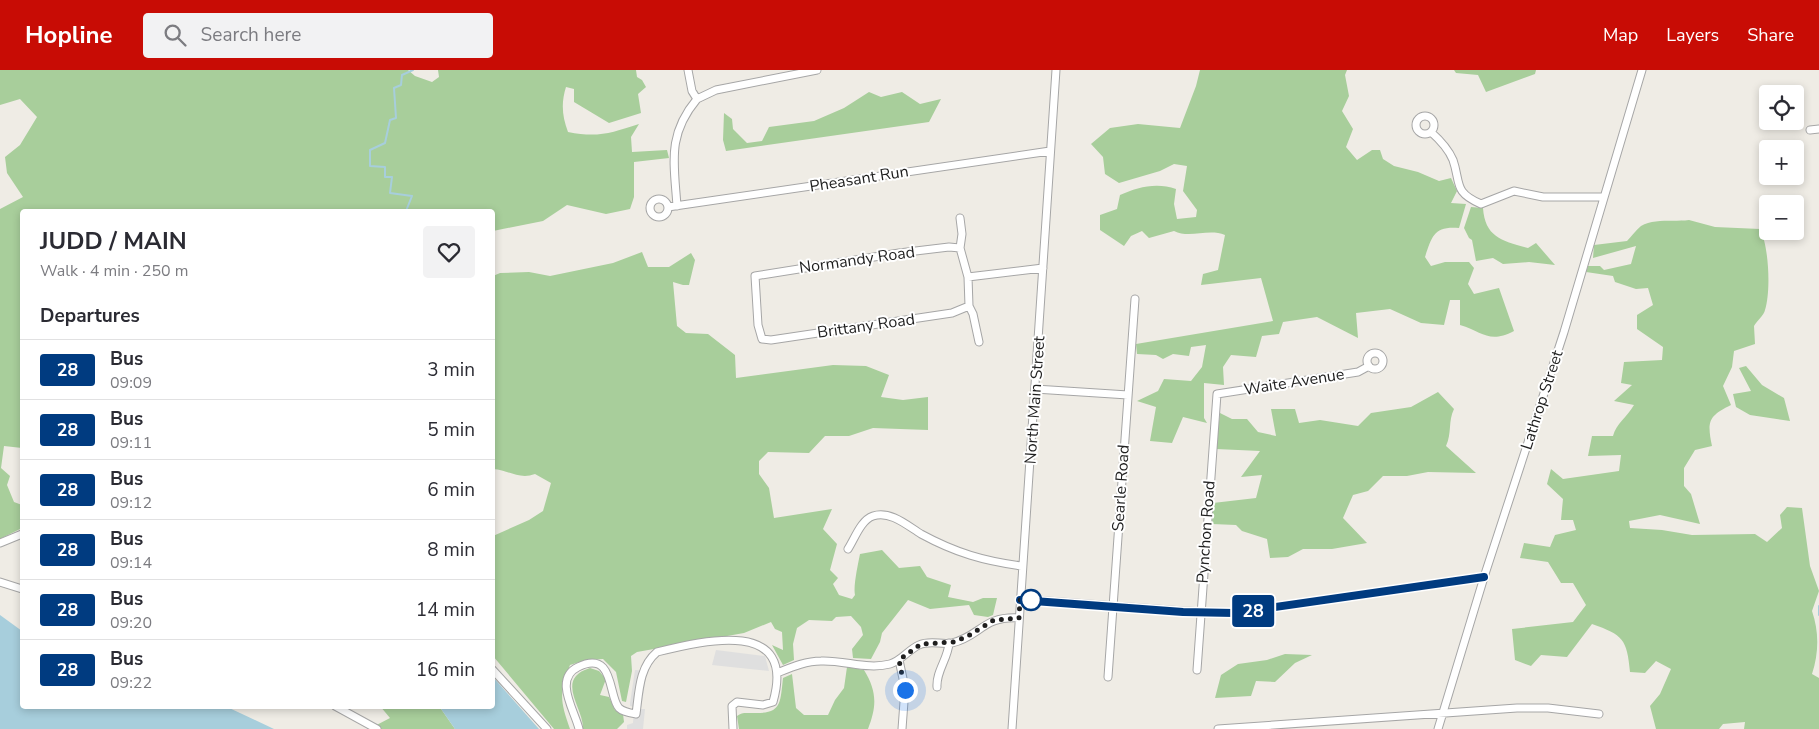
<!DOCTYPE html>
<html lang="en">
<head>
<meta charset="utf-8">
<style>
  body { margin:0; font-family:"Nunito Sans",sans-serif; background:#f2f2f3; color:#2b2b33; height:100vh; display:flex; flex-direction:column; font-size:19px; white-space:nowrap }
  * { box-sizing:border-box; margin:0 }
  p { font-size:16px; color:#7c7c81 }
  .icon { flex:none; width:28px; height:28px; fill:none; stroke:currentColor; stroke-width:2; stroke-linecap:round; stroke-linejoin:round }
  .map { position:relative; flex:1; overflow:hidden }
  .details { position:absolute; left:20px; top:139px; width:475px; height:500px; display:flex; flex-direction:column; background:#fff; border-radius:5px; box-shadow:0 2px 8px #0003 }
  .details>* { flex:none }
  .badge { padding:0 10px; border-radius:4px; font-size:18px; line-height:32px }
  .buttons { position:absolute; left:1759px; top:15px; display:grid; gap:10px }
  .buttons a { display:grid; place-items:center; width:45px; height:45px; border-radius:5px; background:#fff; box-shadow:0 2px 8px #0003; font-size:25px }
  .you { position:absolute; width:25px; height:25px; margin:-12px; border:4px solid #fff; border-radius:50%; background:#1a73e8; box-shadow:0 0 0 8px #1a73e833 }
  .map>.badge { position:absolute; translate:-50% -50%; box-shadow:0 0 0 2px #fff }
  h2 { padding:0 20px; font-size:19px; line-height:45px }
  .round { display:grid; place-items:center; flex:none; width:52px; height:52px; border-radius:5px; background:#f2f2f3 }
  .headline { display:flex; align-items:center; justify-content:space-between; height:85px; padding:0 20px }
  h1 { font-size:24px; font-weight:700; line-height:38px }
  ul { padding:0; list-style:none }
  li { display:flex; align-items:center; gap:15px; height:60px; padding:0 20px; border-top:1px solid #e1e1e2 }
  li div { flex:1 }
  li b { display:block; font-size:19px }
  li em { font-style:normal }
  li .badge { min-width:55px; font-weight:700; text-align:center }
  header { display:flex; align-items:center; gap:30px; box-sizing:border-box; height:70px; padding:0 25px; background:#c80c05; color:#fff }
  header strong { font-size:24px }
  nav { display:flex; gap:28px; margin-inline-start:auto; font-size:18px }
  .search { width:350px; height:45px; background:#f2f2f3; display:flex; align-items:center; gap:12px; box-sizing:border-box; padding:0 18px; border-radius:5px; color:#7c7c81; font-size:19px }
  .map>svg:first-child { display:block }
</style>
</head>
<body>
<header>
<strong>Hopline</strong>
<div class="search"><svg class="icon" aria-label="search" viewBox="0 0 24 24"><circle cx="10" cy="10" r="6"/><path d="M15 15l6 6"/></svg>Search here</div>
<nav><a>Map</a><a>Layers</a><a>Share</a></nav>
</header>
<div class="map">
<svg width="1819" height="659" viewBox="0 0 1819 659">
  <rect width="100%" height="100%" fill="#efece5"/>
  <path fill="#a8ce9b" d="M0,0H408L415,6L432,12L439,7L438,0H636L637,7L642,10L646,17L638,24L641,43L609,53L574,32V19L566,17C561,33 562,46 568,62C598,68 611,63 639,54L631,67L632,82L667,80L669,88L634,92V127L630,139L606,144L567,135L543,151L493,161L492,141H22V378L4,376L1,398L10,406L7,415L14,432L22,435V458L0,469V139L23,127L7,103L5,87L20,75L37,47L20,29L0,35Z
    M1200,0H1347L1345,5L1349,26L1342,41L1353,59L1346,77L1357,90L1372,80H1380L1383,89L1394,96L1418,102L1439,111L1451,108L1457,121L1451,133L1466,134L1459,158C1434,156 1432,166 1425,187L1431,196L1445,192H1469L1474,198L1468,214L1474,224L1499,218L1514,261C1489,274 1483,262 1460,255V230H1450L1444,255L1421,253L1390,239L1356,243L1358,268L1317,247L1283,252L1279,264L1262,266L1256,287L1231,285L1223,297L1224,315L1204,313V348L1207,353L1183,347L1172,373L1150,371L1156,337L1137,331L1158,321L1164,309L1191,311L1202,297L1206,275L1191,277L1189,286L1173,284L1163,289L1156,285L1137,284L1136,274L1273,251L1261,208L1201,215L1203,204L1218,200L1225,165C1208,158 1190,169 1174,161L1149,168L1142,161L1131,166L1124,176L1100,160V145L1117,139L1120,125C1137,117 1157,112 1176,119L1174,134L1177,149L1196,147L1197,140L1183,121L1187,96L1174,94L1160,101L1119,113L1105,104L1103,87L1091,74L1110,58L1138,54L1180,58L1196,16Z
    M1454,0H1536L1535,4L1486,22L1478,5L1456,3Z
    M869,22L881,27L902,22L920,34L941,29L929,52L726,81L723,70L724,43L732,49L733,59L747,73L762,71L769,57L814,51L844,38Z
    M1471,137L1483,138C1485,167 1502,171 1528,178L1536,173L1555,195L1529,192L1503,194L1493,188L1476,191L1472,170L1469,168L1464,158Z
    M1689,150L1715,157L1760,159C1769,176 1771,222 1765,240C1764,245 1757,251 1754,256L1755,274L1734,281L1732,297L1723,316L1731,335C1708,346 1707,352 1712,376L1695,380L1684,398V416L1691,424L1700,454L1660,445L1629,451L1630,458L1662,460L1692,465L1755,464L1767,472L1782,458L1780,445L1787,437L1802,438L1810,496L1819,521L1812,541C1819,562 1819,582 1812,604L1819,608V659H1744L1745,652L1723,654L1719,659H1656L1650,636L1660,624L1671,599L1656,591L1645,603L1630,602C1627,569 1623,565 1592,554L1567,587L1541,585L1531,596L1515,590L1512,559L1573,552L1586,535L1573,513H1561L1548,492L1520,488L1524,473L1550,477L1555,465L1576,460L1573,450H1561L1563,429L1547,414L1551,399L1563,409L1619,401L1621,385L1588,386L1592,366H1613C1616,354 1627,347 1634,335L1614,331L1632,315L1621,313L1624,292L1662,290L1663,277L1637,259V245L1653,235L1648,218L1636,219L1615,212L1613,206L1586,202L1588,196H1600L1604,200L1631,194L1636,176L1593,188L1594,175L1627,171C1631,167 1636,160 1641,156C1654,148 1674,152 1689,150Z
    M642,182L648,197H669L691,183L695,190L689,215H683L673,212L677,256L686,263L708,264L735,285L736,308L833,295L866,296L889,305L881,327L903,330L928,327V360L873,358L849,366H825L809,383L768,382L759,391V404L769,418L774,448L832,439L823,459L837,474L830,500L838,508L833,514L839,525L852,529L855,525C853,517 858,494 860,484L882,480L899,498L920,496L927,507L951,515L948,527L973,532L983,528H997L993,545L988,547L974,545L969,535L930,539L908,530L882,563L880,572L871,589L853,588L852,579L863,565L861,557L851,546L836,547L832,551L809,550L797,558L793,574L794,590L783,595L772,575L783,580L782,562L775,559L771,552L744,563L637,582L631,586L632,601L626,632L622,631L616,602L603,589L586,590L570,595C559,623 560,631 570,659H554L493,586V466L529,450L543,441L551,413L535,404C519,410 509,400 493,399V206L500,203L529,202L550,206L613,193Z
    M1746,296L1762,315L1784,328L1790,351L1750,345L1736,337L1733,324L1751,321L1739,298Z
    M1438,322L1454,339C1448,351 1452,363 1446,376L1476,403L1428,402L1407,406H1383L1368,421L1353,425L1343,448L1367,473L1332,479H1303L1288,487L1270,488L1267,469L1242,461L1236,455L1212,454L1213,433L1256,428L1262,405L1241,407L1260,381L1216,379L1220,343L1232,349H1247L1258,362L1276,366L1271,339H1295L1299,353L1320,350L1358,356L1371,343L1411,337Z
    M1285,584L1312,585L1295,593L1275,612L1256,611L1251,626L1215,628L1221,605L1238,594L1267,590Z
    M847,597L864,600C877,621 877,636 868,659H739L737,646C742,642 746,643 752,643C782,644 780,634 783,608L792,604L796,638L804,645H828L835,630L844,618Z
    M590,598L599,601L606,609L600,625L609,627L615,640L623,644L624,652L617,659H583C584,638 554,609 590,598Z
    M380,636H439L455,659H369L390,648Z"/>
  <path fill="#dfdfdf" d="M716,580L765,586L769,601L712,595Z
    M635,600L647,601L641,639H645L643,659H627V655L633,653L634,637L630,636V633Z"/>
  <path fill="#a7cedc" d="M0,545L22,561V636H225L274,659H0Z
    M493,607L539,659H455L439,636H492Z"/>
  <g fill="none" stroke-linecap="round" stroke-linejoin="round">
    <path stroke="#a7cedc" stroke-width="2" d="M406,141L412,126L390,123L392,107H385V97L370,96V80L385,73L390,50L396,48L394,18L401,15L402,5L413,0
      M1819,536V545"/>
    <defs>
      <path id="minor" d="M697,29L716,20L817,0
        M1416 55a9 9 0 1 1 18 0a9 9 0 1 1-18 0Z
        M1810,60L1819,59
        M1431,62C1440,70 1448,78 1453,90C1461,113 1453,122 1481,134L1514,121L1543,127H1604
        M650 138a9 9 0 1 1 18 0a9 9 0 1 1-18 0Z
        M677,136C674,92 667,65 697,29L692,21L688,0
        M668,137L1050,81
        M960,148L962,164L960,178L968,207L969,236L973,244L979,272
        M960,178L949,177L899,183L755,206L758,255L762,269L771,270L952,243L969,236
        M968,207L1043,198
        M1367 291a8 8 0 1 1 16 0a8 8 0 1 1-16 0Z
        M1035,319L1128,325
        M0,473L22,464
        M848,479C855,468 861,450 873,446C890,440 908,456 921,464C956,483 984,491 1022,496
        M0,512L22,519
        M1020,529L1183,541L1234,543L1484,507
        M899,590L905,618L902,659
        M492,599L547,659
        M1197,600L1217,324L1358,302L1369,296
        M777,603C792,597 806,591 821,591C845,590 867,600 890,594C901,591 908,580 919,575C930,570 941,575 952,573C981,566 982,546 1019,548
        M1108,607L1135,229
        M937,617C936,601 948,589 949,573
        M335,636L377,659
        M579,659C575,641 553,609 578,597C615,579 608,627 619,638C623,642 630,643 636,644C639,622 639,597 657,582C705,570 797,548 773,632L763,635L737,632L732,636L733,659
        M1012,659L1056,0
        M1218,659L1517,638H1548L1599,644
        M1438,659L1485,504L1564,262L1642,0"/>
    </defs>
    <use href="#minor" stroke="#a6a6a6" stroke-width="9"/>
    <use href="#minor" stroke="#fff" stroke-width="7"/>
  </g>
  <g fill="none" stroke-linecap="round" stroke-linejoin="round">
    <defs>
      <path id="line" d="M1020,530L1183,542L1234,543L1484,507"/>
    </defs>
    <use href="#line" stroke="#fff" stroke-width="11"/>
    <use href="#line" stroke="#003b80" stroke-width="8"/>
    <path stroke="#1f1f1f" stroke-width="5" stroke-dasharray="0 9" d="M905,620L899,590L921,574L954,572L968,566L994,550L1019,548L1020,530L1039,531L1031,530"/>
  </g>
  <circle fill="#fff" stroke="#003b80" stroke-width="2.5" cx="1031" cy="530" r="10"/>
  <g text-anchor="middle" dominant-baseline="central" stroke-width="4" stroke-linejoin="round" paint-order="stroke">
    <g font-size="16" fill="#1f1f1f" stroke="#fff">
      <text transform="translate(859 109) rotate(-9)">Pheasant Run</text>
      <text transform="translate(857 190) rotate(-8)">Normandy Road</text>
      <text transform="translate(866 256) rotate(-8)">Brittany Road</text>
      <text transform="translate(1294 312) rotate(-9)">Waite Avenue</text>
      <text transform="translate(1035 330) rotate(-86)">North Main Street</text>
      <text transform="translate(1542 330) rotate(-72)">Lathrop Street</text>
      <text transform="translate(1121 418) rotate(-86)">Searle Road</text>
      <text transform="translate(1206 462) rotate(-86)">Pynchon Road</text>
    </g>
  </g>
</svg>
<div class="buttons">
<a><svg class="icon" aria-label="locate" viewBox="0 0 24 24"><circle cx="12" cy="12" r="6"/><path d="M12 2v4M12 18v4M2 12h4M18 12h4"/></svg></a>
<a>+</a>
<a>−</a>
</div>
<div class="you" style="left:905px;top:620px"></div>
<b class="badge" style="left:1253px;top:541px;background:#003b80;color:#fff">28</b>
<section class="details">
<div class="headline"><div><h1>JUDD / MAIN</h1><p>Walk · 4 min · 250 m</p></div><a class="round"><svg class="icon" aria-label="heart" viewBox="0 0 24 24"><path d="M12 20l-8-8c-3-5 5-10 8-4 3-6 11-1 8 4z"/></svg></a></div>
<h2>Departures</h2>
<ul>
<li><span class="badge" style="background:#003b80;color:#fff">28</span><div><b>Bus</b><p>09:09</p></div><em>3 min</em></li>
<li><span class="badge" style="background:#003b80;color:#fff">28</span><div><b>Bus</b><p>09:11</p></div><em>5 min</em></li>
<li><span class="badge" style="background:#003b80;color:#fff">28</span><div><b>Bus</b><p>09:12</p></div><em>6 min</em></li>
<li><span class="badge" style="background:#003b80;color:#fff">28</span><div><b>Bus</b><p>09:14</p></div><em>8 min</em></li>
<li><span class="badge" style="background:#003b80;color:#fff">28</span><div><b>Bus</b><p>09:20</p></div><em>14 min</em></li>
<li><span class="badge" style="background:#003b80;color:#fff">28</span><div><b>Bus</b><p>09:22</p></div><em>16 min</em></li>
</ul>
</section>
</div>
</body>
</html>
